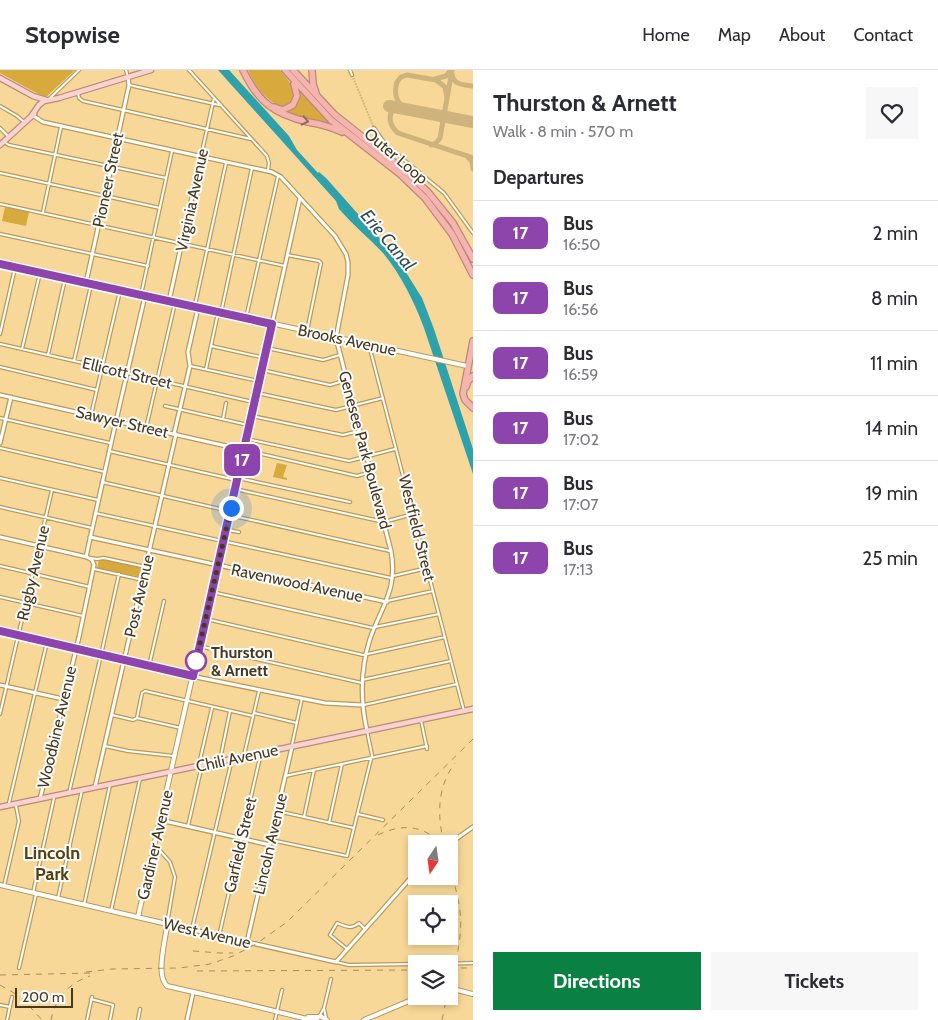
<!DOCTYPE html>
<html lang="en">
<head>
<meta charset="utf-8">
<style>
  body { margin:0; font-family:Cabin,sans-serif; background:#f7f7f7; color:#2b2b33; height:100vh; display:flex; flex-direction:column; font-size:19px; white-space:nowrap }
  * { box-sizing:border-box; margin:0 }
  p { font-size:16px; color:#7c7c81 }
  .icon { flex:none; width:28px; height:28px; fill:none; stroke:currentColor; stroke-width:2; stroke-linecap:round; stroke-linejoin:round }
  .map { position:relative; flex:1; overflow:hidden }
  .panel { display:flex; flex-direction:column; background:#fff; width:465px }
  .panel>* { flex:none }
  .badge { padding:0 10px; border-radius:8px; font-size:18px; line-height:32px }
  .needle { width:32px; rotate:193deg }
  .fabs { position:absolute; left:408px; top:765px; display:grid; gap:10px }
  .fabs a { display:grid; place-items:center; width:50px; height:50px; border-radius:0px; background:#fff; box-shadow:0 2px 8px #0003; font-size:25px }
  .scale { position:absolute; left:15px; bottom:12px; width:58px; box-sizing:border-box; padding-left:5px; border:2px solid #46391f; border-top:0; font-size:14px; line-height:18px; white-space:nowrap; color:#46391f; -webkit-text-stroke:4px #fdfdfd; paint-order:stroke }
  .you { position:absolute; width:25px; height:25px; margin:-12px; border:4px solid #fff; border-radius:50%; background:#1a73e8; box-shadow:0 0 0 8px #1a73e833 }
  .map>.badge { position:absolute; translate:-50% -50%; box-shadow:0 0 0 2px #fff }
  h2 { padding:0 20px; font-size:19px; line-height:45px }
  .round { display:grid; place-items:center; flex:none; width:52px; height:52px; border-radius:0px; background:#f7f7f7 }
  .head { display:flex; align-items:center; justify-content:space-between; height:85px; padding:0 20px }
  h1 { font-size:24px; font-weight:800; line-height:38px }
  .cta { display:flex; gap:10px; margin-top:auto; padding:10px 20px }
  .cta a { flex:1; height:58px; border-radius:0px; background:#0b8043; color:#fff; font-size:20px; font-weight:800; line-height:58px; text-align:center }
  .cta a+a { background:#f7f7f7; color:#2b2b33 }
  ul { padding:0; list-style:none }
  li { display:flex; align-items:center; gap:15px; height:65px; padding:0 20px; border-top:1px solid #e1e1e2 }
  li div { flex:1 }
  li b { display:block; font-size:19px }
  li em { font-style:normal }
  li .badge { min-width:55px; font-weight:700; text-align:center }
  header { display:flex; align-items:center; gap:30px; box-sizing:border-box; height:70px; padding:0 25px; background:#fff; border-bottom:1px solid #e1e1e2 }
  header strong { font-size:24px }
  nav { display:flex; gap:28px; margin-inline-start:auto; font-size:18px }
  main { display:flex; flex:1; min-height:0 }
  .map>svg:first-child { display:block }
</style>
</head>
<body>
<header>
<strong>Stopwise</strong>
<nav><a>Home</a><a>Map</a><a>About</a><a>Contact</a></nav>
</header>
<main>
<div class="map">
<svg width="473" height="950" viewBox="0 0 473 950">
  <rect width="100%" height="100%" fill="#f8d898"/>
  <path fill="#d8a93c" d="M0,0H75L46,27L40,25L0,3Z
    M248,0H280C290,13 297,17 292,33L284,38C267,32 255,17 248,0Z
    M299,21L335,57L292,47L278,41H286Z
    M5,137L29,142L26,156L2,151Z
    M277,393L287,395L283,407L287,408V410L273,407Z
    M102,488L143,497L141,507L97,498L99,490Z"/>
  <path fill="#2ea1ab" d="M218,0H229L289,66L297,80L318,103L319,102L326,108L390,180L402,196L422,228L434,259L473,379V404L424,258C414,231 401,205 383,183C369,168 353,155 339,139L336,131Z"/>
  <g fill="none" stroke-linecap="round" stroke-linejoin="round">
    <path stroke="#ceb37c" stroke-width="5" d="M452,4C453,15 464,15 473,16
      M435,9L446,6L451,0
      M401,38L393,39C387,48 391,57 398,63L473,88
      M412,40C397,36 393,26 397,12L401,7L407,5L436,10L445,17L447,28
      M431,75L436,73L440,68L452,0
      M467,86L472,92L473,99"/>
    <path stroke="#ceb37c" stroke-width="12" d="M389,36L473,52"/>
    <path stroke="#d4b880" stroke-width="2" stroke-dasharray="2 1" stroke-linecap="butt" d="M352,5L374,58"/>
    <defs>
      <path id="minor" d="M126,0L128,7
        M189,0L267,86L269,93L268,100
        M350,0L352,5
        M129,15L219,35
        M78,23L79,28L83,31L251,69
        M49,29L79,0
        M0,36L17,46L24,52
        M0,58L9,67
        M374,58L386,75L444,123L473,163
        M4,72L9,75L166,108
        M201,86L214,28
        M0,103L160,138
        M0,134L285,196
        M43,142L61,57
        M0,164L148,196
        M287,185L319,191L321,193L307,261
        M141,225L172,81
        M195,235L226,93
        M221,243L252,98
        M246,248L278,106
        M0,264L15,198
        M0,274L253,332
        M369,275L464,641
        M211,276L265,288
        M267,278L323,290L340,285
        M22,279L40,203
        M48,285L65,209
        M74,291L91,215
        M190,296L258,311
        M0,297L97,320
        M206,299L218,243
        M262,300L330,315L347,310
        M257,323L336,340L383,328
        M165,336L248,355
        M91,345L120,221
        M252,346L343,365L359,361
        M0,348L110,373
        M223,349L226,333
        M146,358L175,233
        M247,369L349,391L395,379
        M0,378L105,402
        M244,380L357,406L371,402
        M109,381L236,410
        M0,408L98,430
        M238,408L350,432
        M102,412L229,441
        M235,419L384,452L413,444
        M0,437L92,458
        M95,443L391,508
        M229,445L390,481
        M227,460L239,462
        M90,488L97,489L104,488L146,497
        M0,496L90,517
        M94,499L143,510
        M393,506L427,498
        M212,522L373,558
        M0,527L83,546
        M387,531L433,521
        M206,549L363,585L445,567
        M375,557L439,544
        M199,576L362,613
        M101,585L119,504
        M149,596L164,531
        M362,610L451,591
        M364,635L457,614
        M254,643L297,653
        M0,644L52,420
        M112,645L133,650L137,648L181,658
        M137,648L142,623L145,621L253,646
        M421,650L427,679
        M292,675L302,628
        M105,676L128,681L174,686
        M244,685L259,621
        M220,690L230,641
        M199,694L212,638
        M285,706L427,676
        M69,723L101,585
        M9,733L47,572
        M277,741L354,758
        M358,744L383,750
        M304,747L314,700
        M329,753L342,694
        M188,756L202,695
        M271,770L347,786L372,685L367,661
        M155,775L170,792L175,807L167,854
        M4,816L19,751L16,736
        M33,823L54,728
        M58,828L82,720
        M84,835L110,715
        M111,841L140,709
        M192,859L232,689
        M219,866L261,683
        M347,879L330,865L337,853C345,856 351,860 359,853L365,859
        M336,892L349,895L416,894
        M440,894L473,893
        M19,898L36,824
        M91,929L113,935L110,950
        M0,935L10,937
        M324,938L326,948
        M320,945L324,938L331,909
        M7,950L12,927
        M87,950L92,927
        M138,950L140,939
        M275,950L282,920"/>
      <path id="tertiary" d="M32,45L43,52L272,102L281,107L335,166L346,184L348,192V205L336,268L391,481C398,520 382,535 370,569C360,600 360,629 367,661
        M86,213L129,15L128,7
        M169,231L201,86
        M272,254L300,128
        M0,325L244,380
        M116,351L145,226
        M174,364L190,296L188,282L198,238
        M0,373L11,327
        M0,467L87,487L92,490L94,495L79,567L40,729
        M90,467L387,532
        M86,487L116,351
        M0,561L201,608L325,633L362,635
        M0,615L63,629
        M95,717L176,364
        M160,750L270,775
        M449,774L473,757
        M167,854L336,892L416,802
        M247,872L292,677
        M187,950L193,923"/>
      <path id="secondary" d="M0,194L467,296
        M0,815L167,854C166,870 155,904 167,916L242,933L311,950
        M138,847L272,254
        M449,918L473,924
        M308,947H317
        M315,950L320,946L327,950
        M364,950L421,926"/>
      <path id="primary" d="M0,8L33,26L46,30
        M32,45L39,35L44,31L59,28L151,0
        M0,75L34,44
        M0,737L473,639"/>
      <path id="motorway" d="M243,0C258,32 274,44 308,52C320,54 331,57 342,62
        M285,0L331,50L400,104L425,128L452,164L473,205
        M293,0L334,44L405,101L428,122L453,153L473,189
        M312,0L313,14L316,23
        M274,37L283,40L293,35L297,26L294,14
        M473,271L463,324L465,330L473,338
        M466,317L468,311L473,306"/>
    </defs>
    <use href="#minor" stroke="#b89a5b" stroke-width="4.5"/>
    <use href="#tertiary" stroke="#b89a5b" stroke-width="5.5"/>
    <use href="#secondary" stroke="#b89a5b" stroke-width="6"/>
    <use href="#primary" stroke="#b8897c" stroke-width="7"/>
    <use href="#motorway" stroke="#b8897c" stroke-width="8"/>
    <use href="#minor" stroke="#fff" stroke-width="2"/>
    <use href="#tertiary" stroke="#fff" stroke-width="3"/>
    <use href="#secondary" stroke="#fff" stroke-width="4"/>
    <use href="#primary" stroke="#fad2ce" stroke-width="4.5"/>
    <use href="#motorway" stroke="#f6b4ae" stroke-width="5.5"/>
    <path stroke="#a58e5f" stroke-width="1" stroke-dasharray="6 6" stroke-linecap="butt" d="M378,765C400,754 423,754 441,774
      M444,774C437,745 437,717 455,693
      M449,793C453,809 458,825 460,842C463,868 455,894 449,919
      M193,881L220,883H233
      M449,898H473
      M197,901L416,900
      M86,902L112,899L179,898L210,894L233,886L256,874L287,852L473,669
      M0,905L92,903
      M0,915L21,927L42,950
      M51,950C55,928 69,913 90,906
      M442,950L447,926"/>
  </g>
  <defs><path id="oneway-chevron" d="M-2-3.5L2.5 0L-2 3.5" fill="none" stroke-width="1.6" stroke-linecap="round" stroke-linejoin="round" transform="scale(1.25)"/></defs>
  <use stroke="#8c6a58" href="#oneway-chevron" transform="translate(305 51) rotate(13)"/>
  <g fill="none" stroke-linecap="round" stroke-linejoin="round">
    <defs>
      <path id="line" d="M0,194L272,254L193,606L0,561"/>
    </defs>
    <use href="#line" stroke="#fff" stroke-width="11"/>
    <use href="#line" stroke="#8e44ad" stroke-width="8"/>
    <path stroke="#46391f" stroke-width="5" stroke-dasharray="0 9" d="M196,591L195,595L231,438"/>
  </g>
  <circle fill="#fff" stroke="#8e44ad" stroke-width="2.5" cx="196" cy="591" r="10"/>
  <g text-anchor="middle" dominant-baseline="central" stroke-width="4" stroke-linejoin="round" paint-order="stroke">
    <g font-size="16" fill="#46391f" stroke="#fdfdfd">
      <text transform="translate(396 86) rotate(40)">Outer Loop</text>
      <text transform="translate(108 110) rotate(-78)">Pioneer Street</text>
      <text transform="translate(192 130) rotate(-78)">Virginia Avenue</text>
      <text transform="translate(347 270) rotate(12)">Brooks Avenue</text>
      <text transform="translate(127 303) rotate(13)">Ellicott Street</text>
      <text transform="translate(122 352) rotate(13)">Sawyer Street</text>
      <text transform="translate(365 380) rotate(75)">Genesee Park Boulevard</text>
      <text transform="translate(417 458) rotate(76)">Westfield Street</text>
      <text transform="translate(33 503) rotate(-77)">Rugby Avenue</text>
      <text transform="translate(297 513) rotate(12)">Ravenwood Avenue</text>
      <text transform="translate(139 526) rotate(-77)">Post Avenue</text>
      <text transform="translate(57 657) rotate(-77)">Woodbine Avenue</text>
      <text transform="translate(237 688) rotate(-12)">Chili Avenue</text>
      <text transform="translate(270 774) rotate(-77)">Lincoln Avenue</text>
      <text transform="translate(155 775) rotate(-77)">Gardiner Avenue</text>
      <text transform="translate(240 775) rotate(-77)">Garfield Street</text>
      <text transform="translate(207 863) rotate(13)">West Avenue</text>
    </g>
    <g font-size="16" font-weight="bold" fill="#46391f" stroke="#fdfdfd" text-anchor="start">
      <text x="211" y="582">Thurston<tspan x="211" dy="18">&amp; Arnett</tspan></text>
    </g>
    <g font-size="18" font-style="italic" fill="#2c4d51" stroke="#fdfdfd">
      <text transform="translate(388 170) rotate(50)">Erie Canal</text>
    </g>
    <g font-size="18" font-weight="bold" fill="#56410e" stroke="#fdfdfd">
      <text x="52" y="783">Lincoln<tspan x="52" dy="21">Park</tspan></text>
    </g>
  </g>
</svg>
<div class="fabs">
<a><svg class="needle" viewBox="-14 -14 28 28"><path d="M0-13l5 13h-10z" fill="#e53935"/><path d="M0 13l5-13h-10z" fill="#7c7c81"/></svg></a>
<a><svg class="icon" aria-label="locate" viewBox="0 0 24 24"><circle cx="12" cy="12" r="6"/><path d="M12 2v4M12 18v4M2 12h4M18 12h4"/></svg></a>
<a><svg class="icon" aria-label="layers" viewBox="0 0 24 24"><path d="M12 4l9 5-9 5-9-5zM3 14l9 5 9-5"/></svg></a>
</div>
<div class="scale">200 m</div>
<div class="you" style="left:231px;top:438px"></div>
<b class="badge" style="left:242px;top:390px;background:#8e44ad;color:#fff">17</b>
</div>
<section class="panel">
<div class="head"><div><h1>Thurston &amp; Arnett</h1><p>Walk · 8 min · 570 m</p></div><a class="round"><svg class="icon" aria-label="heart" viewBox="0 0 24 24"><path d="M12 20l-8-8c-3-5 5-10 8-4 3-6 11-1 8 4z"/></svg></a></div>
<h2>Departures</h2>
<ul>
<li><span class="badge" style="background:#8e44ad;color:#fff">17</span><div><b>Bus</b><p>16:50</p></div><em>2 min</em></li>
<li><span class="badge" style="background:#8e44ad;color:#fff">17</span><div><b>Bus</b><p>16:56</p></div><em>8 min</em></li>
<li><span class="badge" style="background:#8e44ad;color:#fff">17</span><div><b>Bus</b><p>16:59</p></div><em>11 min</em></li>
<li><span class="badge" style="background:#8e44ad;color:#fff">17</span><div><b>Bus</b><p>17:02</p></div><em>14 min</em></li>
<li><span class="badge" style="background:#8e44ad;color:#fff">17</span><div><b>Bus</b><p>17:07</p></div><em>19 min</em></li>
<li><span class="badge" style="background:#8e44ad;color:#fff">17</span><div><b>Bus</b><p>17:13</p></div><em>25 min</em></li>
</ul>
<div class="cta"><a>Directions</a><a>Tickets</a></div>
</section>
</main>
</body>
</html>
